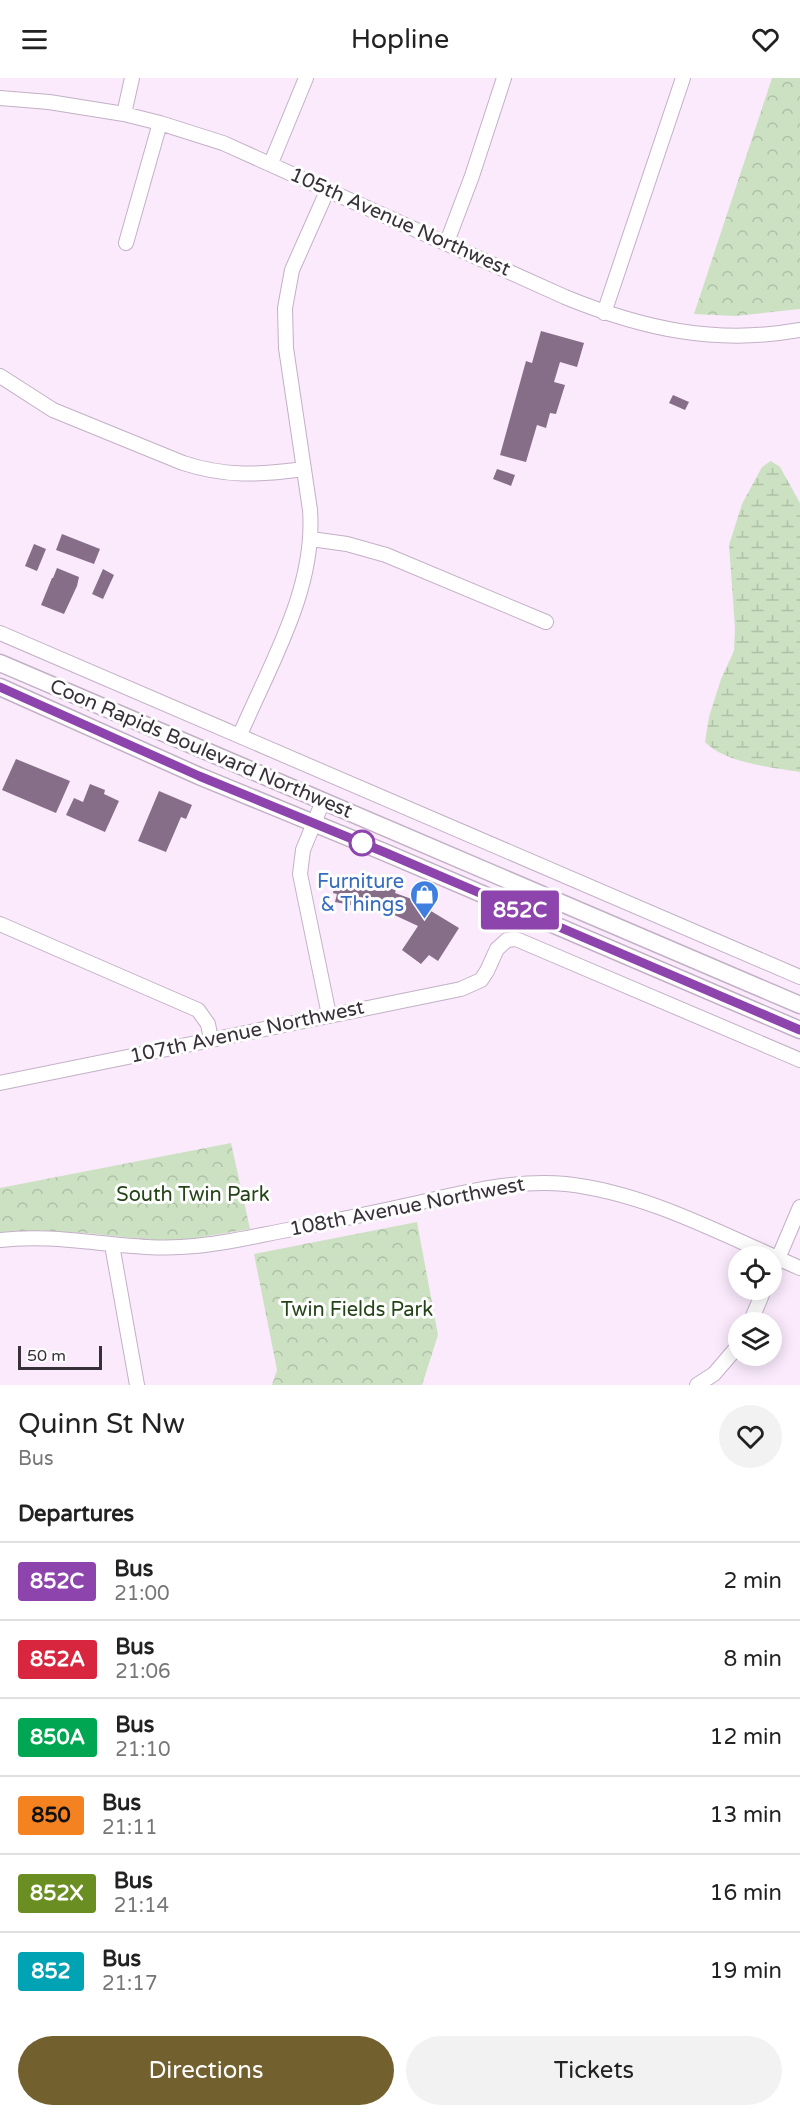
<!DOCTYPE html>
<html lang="en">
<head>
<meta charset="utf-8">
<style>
  body { margin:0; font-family:"Varela Round",sans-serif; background:#f2f2f2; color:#222; height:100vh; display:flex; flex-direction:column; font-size:22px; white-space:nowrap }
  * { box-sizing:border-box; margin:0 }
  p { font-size:20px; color:#767676 }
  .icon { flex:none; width:33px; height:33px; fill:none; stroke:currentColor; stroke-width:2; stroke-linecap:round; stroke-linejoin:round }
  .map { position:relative; height:1307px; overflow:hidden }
  .side { display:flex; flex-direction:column; background:#fff; flex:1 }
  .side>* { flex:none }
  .badge { padding:0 12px; border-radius:4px; font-size:21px; line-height:39px }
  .fabs { position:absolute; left:728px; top:1168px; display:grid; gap:12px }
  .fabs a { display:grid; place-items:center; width:54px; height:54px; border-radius:50%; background:#fff; box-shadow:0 3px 15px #0003; font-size:30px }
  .scale { position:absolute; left:18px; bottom:15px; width:84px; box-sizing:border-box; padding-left:6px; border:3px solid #383039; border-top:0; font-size:16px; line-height:21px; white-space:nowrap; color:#383039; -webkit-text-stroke:4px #fdfdfd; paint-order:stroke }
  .map>.badge { position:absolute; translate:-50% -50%; box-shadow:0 0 0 3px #fff }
  h2 { padding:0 18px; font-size:22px; line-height:54px }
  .round { display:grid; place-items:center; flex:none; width:63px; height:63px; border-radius:32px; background:#f2f2f2 }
  .headline { display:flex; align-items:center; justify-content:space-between; height:102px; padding:0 18px }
  h1 { font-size:28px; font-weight:600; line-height:45px }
  .primary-button { display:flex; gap:12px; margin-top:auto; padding:12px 18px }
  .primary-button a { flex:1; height:69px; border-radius:36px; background:#73602f; color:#fff; font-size:24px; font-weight:600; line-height:69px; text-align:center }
  .primary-button a+a { background:#f2f2f2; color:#222 }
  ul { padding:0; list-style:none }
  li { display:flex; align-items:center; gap:18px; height:78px; padding:0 18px; border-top:2px solid #e0e0e0 }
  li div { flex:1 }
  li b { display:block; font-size:22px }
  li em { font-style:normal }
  li .badge { min-width:66px; font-weight:700; text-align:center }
  header { display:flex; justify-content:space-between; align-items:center; height:78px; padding:0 18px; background:#fff; font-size:27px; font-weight:600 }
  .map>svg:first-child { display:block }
</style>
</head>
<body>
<header><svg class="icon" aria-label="menu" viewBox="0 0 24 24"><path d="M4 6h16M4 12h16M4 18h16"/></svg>Hopline<svg class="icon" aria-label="heart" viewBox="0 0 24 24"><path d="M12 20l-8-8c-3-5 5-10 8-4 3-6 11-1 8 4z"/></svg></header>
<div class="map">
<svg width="800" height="1307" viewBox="0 0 800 1307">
  <defs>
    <pattern id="forest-crowns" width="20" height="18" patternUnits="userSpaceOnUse" patternTransform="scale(1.5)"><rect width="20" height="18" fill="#cbe1c2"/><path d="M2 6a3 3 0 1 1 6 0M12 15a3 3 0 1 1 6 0" fill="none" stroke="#afc1a7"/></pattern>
    <pattern id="wetland-marsh" width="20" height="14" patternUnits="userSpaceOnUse" patternTransform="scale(1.5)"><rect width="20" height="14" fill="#cbe1c2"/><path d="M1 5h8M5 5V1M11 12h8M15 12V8" fill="none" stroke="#afc1a7"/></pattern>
  </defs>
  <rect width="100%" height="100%" fill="#faeafc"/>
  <path fill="url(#forest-crowns)" d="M772,0H800V231L735,238L694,236Z
    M231,1065L250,1151L184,1162H152L86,1155L34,1153L0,1154V1110Z
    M417,1144L438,1257L422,1307H272L277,1292L254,1176Z"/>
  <path fill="url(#wetland-marsh)" d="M771,383L780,389L800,425V694C773,690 723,684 705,664L709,639L721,601L734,573L735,550L729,467L742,426L762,389Z"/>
  <path fill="#866e89" d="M541,253L584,265L577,289L560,284L554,304L565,307L556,336L550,335L546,350L537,347L526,384L500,377L526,283L532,285Z
    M673,317L689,324L685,332L669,325Z
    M497,391L515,397L511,408L493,401Z
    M62,456L100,471L94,486L56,472Z
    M34,466L46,471L37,493L25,488Z
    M57,490L79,499L77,508L64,536L41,527L52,500H53Z
    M103,491L114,497L103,521L92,516Z
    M16,681L70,703L56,735L2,712Z
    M90,706L105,712L104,716L119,723L105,754L66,737L74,720L83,724Z
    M159,713L192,727L186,741L181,739L166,774L138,763Z
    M336,797L396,812L395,815L434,829L431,833L459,850L438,883L429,877L421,886L402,872L418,848L390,835L335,824L337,816L333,815Z"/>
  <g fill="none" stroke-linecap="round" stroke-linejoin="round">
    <defs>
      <path id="minor" d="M0,20L49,24L124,36L160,45L223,65L565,219C643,251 716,267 800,252
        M124,36L132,0
        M271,85L306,0
        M447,164L472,98L504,0
        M126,165L160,45
        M604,235L683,0
        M0,298L53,332L183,385C226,399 259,397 304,391
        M311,461L347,466L386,477L546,544
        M0,555L800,899
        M240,657C270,586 316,511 310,432L286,270L285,230L292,192L328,111
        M323,723L303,772L300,796L329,937
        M0,846L198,932L208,946L211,961
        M0,1005L461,911L481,902L487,893L497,871L507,862L516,861L800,982
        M0,1162C65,1154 129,1175 195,1168C228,1165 260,1157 293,1151C333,1143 373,1135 413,1126C463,1115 514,1101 566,1106C648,1115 725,1158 800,1190
        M112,1167L137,1307
        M771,1197L800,1129
        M750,1245L764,1212
        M697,1307L714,1296L738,1268"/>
      <path id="major" d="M0,585L800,927
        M0,609L199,698L384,774L800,952"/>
    </defs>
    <use href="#minor" stroke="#c3b0c6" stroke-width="16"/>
    <use href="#major" stroke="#c3b0c6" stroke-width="19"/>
    <use href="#minor" stroke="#fff" stroke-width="14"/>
    <use href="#major" stroke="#fff" stroke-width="16"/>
  </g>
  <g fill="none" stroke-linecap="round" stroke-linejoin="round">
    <defs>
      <path id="line" d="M0,609L199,698L384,774L800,952"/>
    </defs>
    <use href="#line" stroke="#fff" stroke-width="14"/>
    <use href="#line" stroke="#8e44ad" stroke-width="9"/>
  </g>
  <defs>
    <symbol id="shop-pin" viewBox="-11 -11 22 30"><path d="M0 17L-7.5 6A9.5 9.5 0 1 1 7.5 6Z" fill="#3f7fe0" stroke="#fdfdfd"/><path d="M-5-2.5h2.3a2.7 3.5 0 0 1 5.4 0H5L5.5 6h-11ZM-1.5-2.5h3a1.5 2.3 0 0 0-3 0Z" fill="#fff"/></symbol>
  </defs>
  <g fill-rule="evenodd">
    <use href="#shop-pin" x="408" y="800" width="33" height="45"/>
  </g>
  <circle fill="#fff" stroke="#8e44ad" stroke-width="3" cx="362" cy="765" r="12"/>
  <g text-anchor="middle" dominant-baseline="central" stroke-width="6" stroke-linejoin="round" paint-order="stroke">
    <g font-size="20" fill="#383039" stroke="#fdfdfd">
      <text transform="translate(400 144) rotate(24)">105th Avenue Northwest</text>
      <text transform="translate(201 671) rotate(23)">Coon Rapids Boulevard Northwest</text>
      <text transform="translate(247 954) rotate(-12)">107th Avenue Northwest</text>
      <text transform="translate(407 1129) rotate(-11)">108th Avenue Northwest</text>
    </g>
    <g font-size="20" fill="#366cbe" stroke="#fdfdfd" text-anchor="end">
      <text x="404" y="804">Furniture<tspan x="404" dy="23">&amp; Things</tspan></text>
    </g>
    <g font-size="20" fill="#244317" stroke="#fdfdfd">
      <text x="193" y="1117">South Twin Park</text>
      <text x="357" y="1232">Twin Fields Park</text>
    </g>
  </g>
</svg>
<div class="fabs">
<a><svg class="icon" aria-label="locate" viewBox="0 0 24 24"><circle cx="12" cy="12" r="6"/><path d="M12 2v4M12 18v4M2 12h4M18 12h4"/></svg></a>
<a><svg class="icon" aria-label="layers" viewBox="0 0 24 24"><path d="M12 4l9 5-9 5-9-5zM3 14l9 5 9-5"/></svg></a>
</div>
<div class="scale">50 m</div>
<b class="badge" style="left:520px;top:832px;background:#8e44ad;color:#fff">852C</b>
</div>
<section class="side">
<div class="headline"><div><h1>Quinn St Nw</h1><p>Bus</p></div><a class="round"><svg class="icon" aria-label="heart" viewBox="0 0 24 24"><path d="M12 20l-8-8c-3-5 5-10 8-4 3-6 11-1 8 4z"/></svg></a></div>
<h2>Departures</h2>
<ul>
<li><span class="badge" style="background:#8e44ad;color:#fff">852C</span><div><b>Bus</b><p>21:00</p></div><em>2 min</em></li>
<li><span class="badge" style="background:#d7263d;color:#fff">852A</span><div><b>Bus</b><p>21:06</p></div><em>8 min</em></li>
<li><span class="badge" style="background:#00a651;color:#fff">850A</span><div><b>Bus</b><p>21:10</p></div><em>12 min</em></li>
<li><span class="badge" style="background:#f58220;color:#111">850</span><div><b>Bus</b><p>21:11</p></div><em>13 min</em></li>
<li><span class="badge" style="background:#6b8e23;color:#fff">852X</span><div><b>Bus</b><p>21:14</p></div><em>16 min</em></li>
<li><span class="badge" style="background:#00a3b4;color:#fff">852</span><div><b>Bus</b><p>21:17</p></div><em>19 min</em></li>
</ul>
<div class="primary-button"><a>Directions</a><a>Tickets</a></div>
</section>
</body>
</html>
